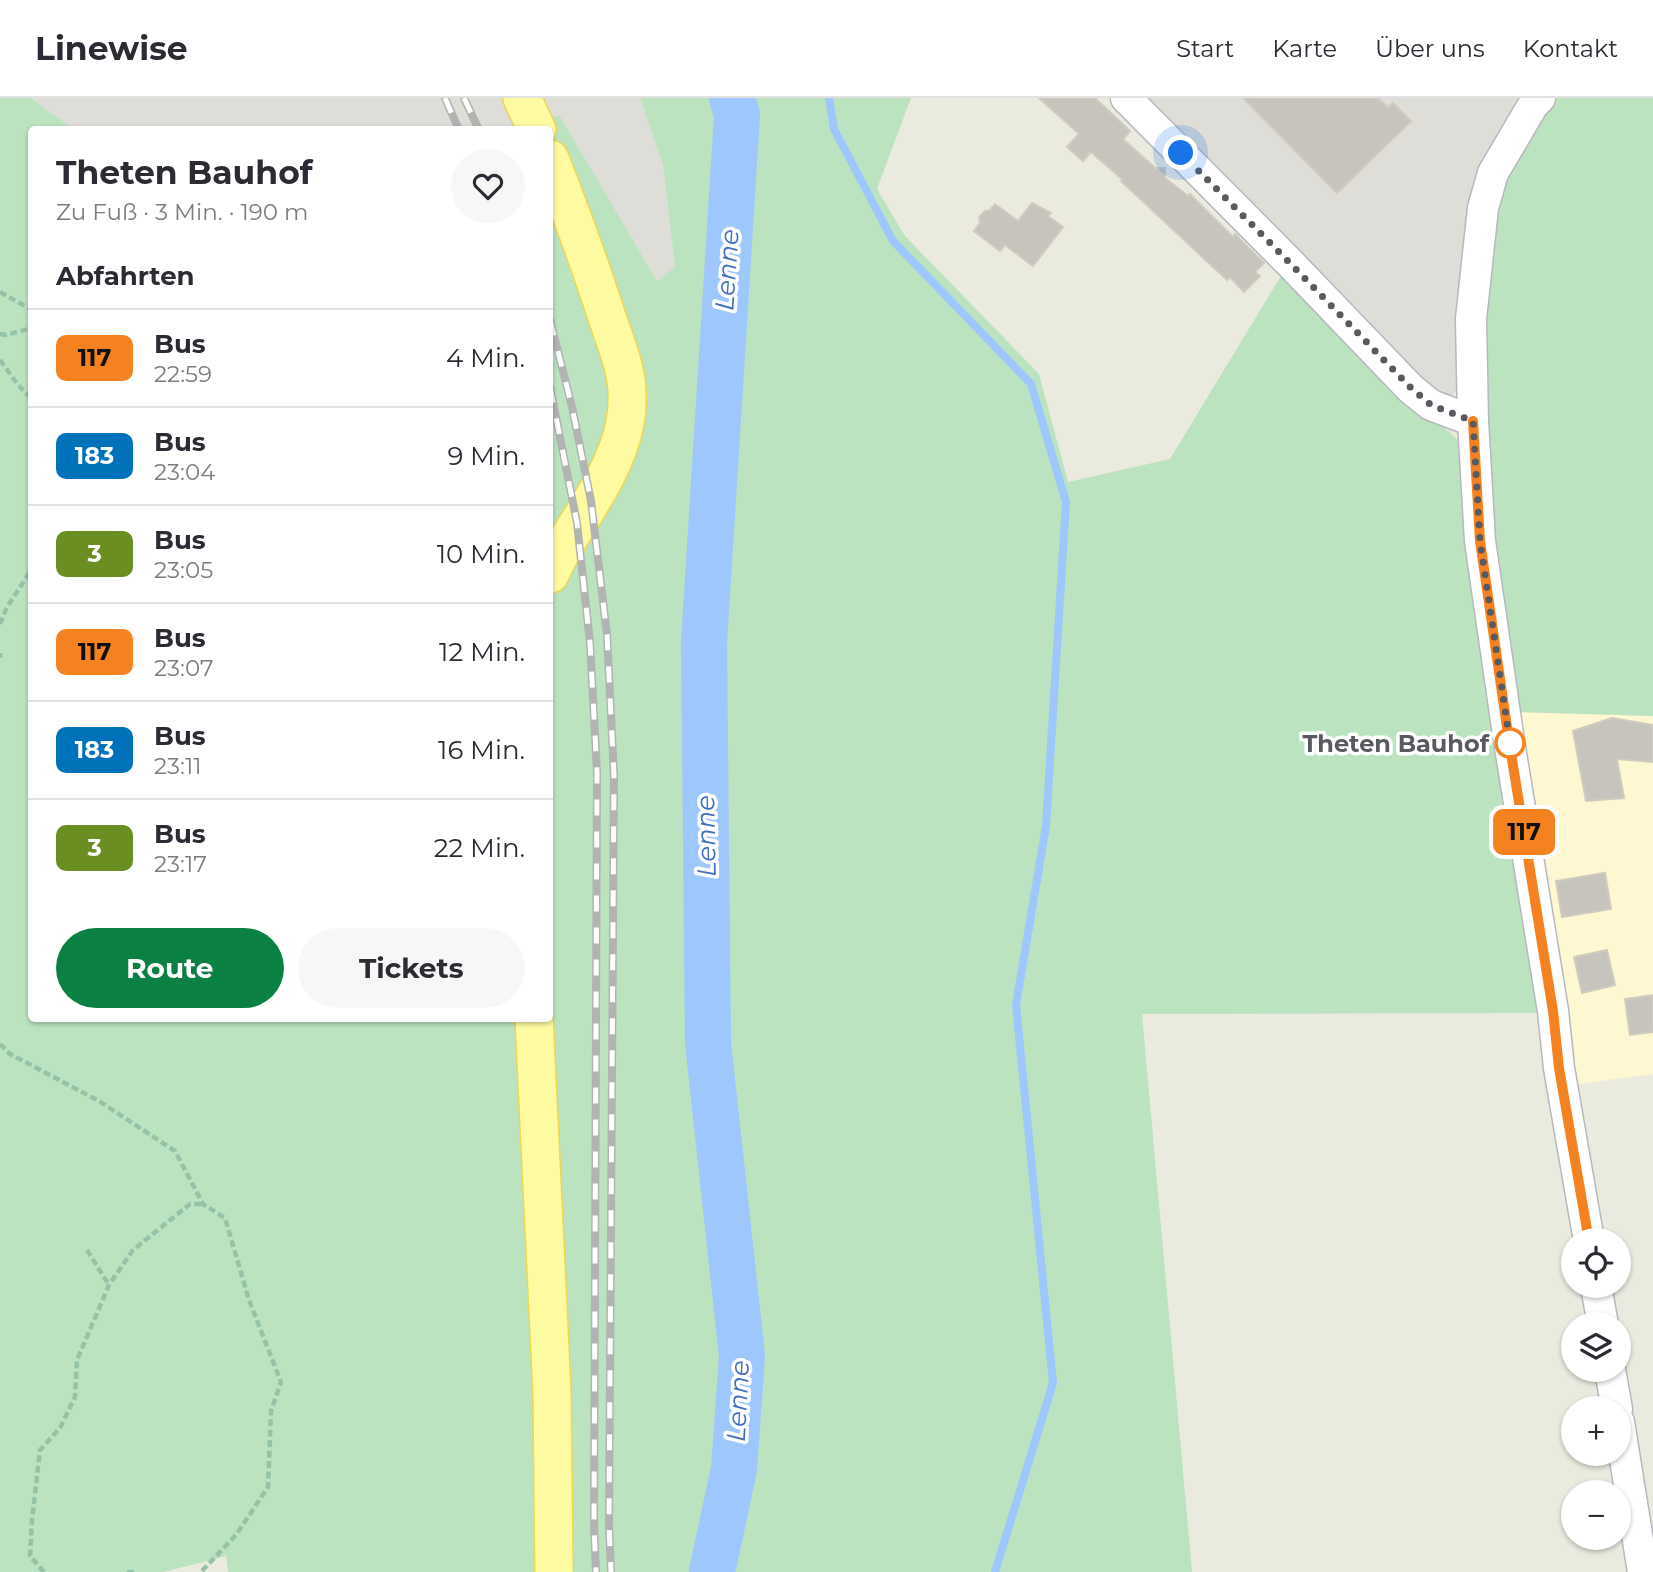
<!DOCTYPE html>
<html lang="de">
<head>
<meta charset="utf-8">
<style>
  body { margin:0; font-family:Montserrat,sans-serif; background:#f7f7f7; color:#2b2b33; height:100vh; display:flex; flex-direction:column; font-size:26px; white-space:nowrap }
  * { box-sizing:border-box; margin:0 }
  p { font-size:23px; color:#7c7c81 }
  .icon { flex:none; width:38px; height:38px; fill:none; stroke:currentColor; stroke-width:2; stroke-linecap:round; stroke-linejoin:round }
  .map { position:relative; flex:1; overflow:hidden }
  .sheet { position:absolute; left:28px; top:28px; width:525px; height:896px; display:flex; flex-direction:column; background:#fff; border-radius:7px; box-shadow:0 2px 5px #0004 }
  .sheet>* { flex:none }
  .badge { padding:0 14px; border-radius:10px; font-size:24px; line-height:46px }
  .tools { position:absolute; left:1561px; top:1130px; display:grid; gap:14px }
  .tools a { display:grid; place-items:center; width:70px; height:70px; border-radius:50%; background:#fff; box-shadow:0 2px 5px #0004; font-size:35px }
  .you { position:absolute; width:35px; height:35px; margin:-18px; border:5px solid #fff; border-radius:50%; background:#1a73e8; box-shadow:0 0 0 10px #1a73e833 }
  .map>.badge { position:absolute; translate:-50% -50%; box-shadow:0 0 0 4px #fff }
  h2 { padding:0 28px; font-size:26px; line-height:63px }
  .round { display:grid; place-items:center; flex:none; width:74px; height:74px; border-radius:37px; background:#f7f7f7 }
  .headline { display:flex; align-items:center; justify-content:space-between; height:119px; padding:0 28px }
  h1 { font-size:33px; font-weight:700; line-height:52px }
  .button { display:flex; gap:14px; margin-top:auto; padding:14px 28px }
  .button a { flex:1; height:80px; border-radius:42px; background:#0b8043; color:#fff; font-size:28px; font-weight:700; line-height:80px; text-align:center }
  .button a+a { background:#f7f7f7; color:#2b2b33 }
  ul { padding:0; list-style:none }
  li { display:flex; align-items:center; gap:21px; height:98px; padding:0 28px; border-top:2px solid #e1e1e2 }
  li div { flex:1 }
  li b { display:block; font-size:26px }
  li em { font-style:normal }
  li .badge { min-width:77px; font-weight:700; text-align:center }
  header { display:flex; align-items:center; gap:42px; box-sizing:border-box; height:98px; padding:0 35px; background:#fff; border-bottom:2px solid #e1e1e2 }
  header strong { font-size:33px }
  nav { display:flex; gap:38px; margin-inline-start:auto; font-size:24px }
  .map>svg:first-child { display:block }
</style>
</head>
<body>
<header>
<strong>Linewise</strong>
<nav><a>Start</a><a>Karte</a><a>Über uns</a><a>Kontakt</a></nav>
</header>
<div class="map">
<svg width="1653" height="1474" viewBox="0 0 1653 1474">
  <rect width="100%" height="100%" fill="#ebeadf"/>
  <path fill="#fdf8d2" d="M1515,614L1653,618V976L1578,986Z"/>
  <path fill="#deddd7" d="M31,0H640L663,67L675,170L657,183L558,17L530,32H73Z
    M1138,0H1525L1456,293L1449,300L1430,293Z"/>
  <path fill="#bbe3c0" d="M0,0H31L73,31L32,32V920H550V32L530,31L559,17L657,183L675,169L663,67L640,0H911L877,91L905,138L1039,276L1068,384L1170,361L1285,171L1388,278L1463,347L1474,507L1527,821L1537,915L1142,916L1192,1474H228L226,1458L164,1474H0Z
    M1556,0H1653V618L1515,614L1487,376L1480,266L1501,85L1521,42Z"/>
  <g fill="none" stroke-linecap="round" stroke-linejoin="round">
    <path stroke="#9dc7fd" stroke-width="8" d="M829,0L834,31L893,143L1031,286L1066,404L1046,728L1016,907L1053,1285L995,1474"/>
    <path stroke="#9dc7fd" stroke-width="46" d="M712,1474L734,1371L742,1258L708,945L704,544L737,17L732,0"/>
  </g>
  <path fill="#c6c4bc" stroke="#cfccbe" stroke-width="2" d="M1039,0H1095L1130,33L1124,40V42L1155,70H1165V80L1188,98L1190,96L1233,139L1235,136L1264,165L1255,174L1260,178L1244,194L1230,179L1227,182L1121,83L1123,82L1091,54L1083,63L1067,49L1079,36Z
    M1243,0H1378L1388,10L1393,5L1411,23L1337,95Z
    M1032,105L1051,115L1048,118L1063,129L1033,168L1005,147L1000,153L974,133L980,125L979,119L985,113L990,112L995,106L1018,123Z
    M1612,620L1653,627V664L1617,661L1624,700L1586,703L1573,633Z
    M1605,775L1611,811L1562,819L1556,783Z
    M1607,852L1615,887L1582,895L1574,859Z
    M1653,897V934L1630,937L1625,901Z"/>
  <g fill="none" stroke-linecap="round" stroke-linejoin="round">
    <defs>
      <path id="minor" d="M1126,0L1289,164L1411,291L1431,307L1473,323
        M1540,0L1533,7L1493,75L1483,110L1471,221L1473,323L1480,443L1509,643L1553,913L1559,970L1589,1143
        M1596,1188L1603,1227
        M1610,1272L1617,1311
        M1619,1324L1643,1474"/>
      <path id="major" d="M522,0L537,32
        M550,61C570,112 589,164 606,216C613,238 623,260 626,282C629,305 626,329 618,350C602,395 569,433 550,476
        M534,920L552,1294L554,1474"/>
    </defs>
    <use href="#minor" stroke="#b7b8be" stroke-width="33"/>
    <use href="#major" stroke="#edd755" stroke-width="40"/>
    <path stroke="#95c3a8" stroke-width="4.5" stroke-dasharray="7 3.5" stroke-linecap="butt" d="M0,194L32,212
      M0,236L6,237L32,230
      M0,262L18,287L32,301
      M0,526L7,509L32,471
      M0,555V560
      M0,946L10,956L99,1003L175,1053L203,1106L225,1120L249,1202L281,1284L271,1313L268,1389L236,1437L201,1474
      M87,1152L109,1187
      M44,1474L30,1458L32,1422L40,1352L60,1330L75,1299L77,1262L109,1187L133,1152L190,1106H203
      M127,1474H134"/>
    <use href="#minor" stroke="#fff" stroke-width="30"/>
    <use href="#major" stroke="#fdfaa2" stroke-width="37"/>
    <defs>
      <path id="rail" d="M445,0L459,32
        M464,0L479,32
        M550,222L572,309L591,403L607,537L614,678L609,1425L611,1474
        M550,289L577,425L590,545L597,674L594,1427L596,1474"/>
    </defs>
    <use href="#rail" stroke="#b2b3b3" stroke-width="8"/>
    <use href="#rail" stroke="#fff" stroke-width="5" stroke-dasharray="16" stroke-linecap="butt"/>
  </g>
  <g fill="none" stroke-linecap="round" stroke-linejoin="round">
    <defs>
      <path id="line" d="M1473,323L1480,443L1509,643L1553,913L1559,970L1589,1143"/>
    </defs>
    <use href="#line" stroke="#fff" stroke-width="16"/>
    <use href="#line" stroke="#f58220" stroke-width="10"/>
    <path stroke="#585a60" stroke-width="7" stroke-dasharray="0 12.6" d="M1181,55L1289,164L1411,290L1431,307L1473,323L1480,443L1510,645"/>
  </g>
  <circle fill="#fff" stroke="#f58220" stroke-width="3.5" cx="1510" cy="645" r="14"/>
  <g text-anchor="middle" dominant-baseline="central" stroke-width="7" stroke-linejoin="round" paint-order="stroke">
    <g font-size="24" font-weight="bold" fill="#585a60" stroke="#fff" text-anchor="end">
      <text x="1489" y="645">Theten Bauhof</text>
    </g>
    <g font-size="26" font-style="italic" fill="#416ebf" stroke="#fff">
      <text transform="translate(727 172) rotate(-86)">Lenne</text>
      <text transform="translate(706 738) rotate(-91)">Lenne</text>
      <text transform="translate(738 1303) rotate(-87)">Lenne</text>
    </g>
  </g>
</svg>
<div class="tools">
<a><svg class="icon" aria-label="locate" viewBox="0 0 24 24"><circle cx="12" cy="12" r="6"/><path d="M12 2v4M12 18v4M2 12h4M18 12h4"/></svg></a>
<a><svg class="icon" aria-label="layers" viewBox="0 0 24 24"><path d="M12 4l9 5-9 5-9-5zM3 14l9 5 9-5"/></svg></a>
<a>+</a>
<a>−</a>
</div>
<div class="you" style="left:1181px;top:55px"></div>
<b class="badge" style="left:1524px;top:734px;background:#f58220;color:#111">117</b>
<section class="sheet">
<div class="headline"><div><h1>Theten Bauhof</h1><p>Zu Fuß · 3 Min. · 190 m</p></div><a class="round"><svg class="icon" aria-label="heart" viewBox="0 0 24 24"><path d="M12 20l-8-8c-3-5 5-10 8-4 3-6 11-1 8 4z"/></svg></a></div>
<h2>Abfahrten</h2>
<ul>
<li><span class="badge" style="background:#f58220;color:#111">117</span><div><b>Bus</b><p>22:59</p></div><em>4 Min.</em></li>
<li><span class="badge" style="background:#0072bc;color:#fff">183</span><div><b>Bus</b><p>23:04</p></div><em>9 Min.</em></li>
<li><span class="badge" style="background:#6b8e23;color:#fff">3</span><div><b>Bus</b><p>23:05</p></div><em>10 Min.</em></li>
<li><span class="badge" style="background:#f58220;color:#111">117</span><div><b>Bus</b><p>23:07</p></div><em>12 Min.</em></li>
<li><span class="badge" style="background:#0072bc;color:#fff">183</span><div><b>Bus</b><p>23:11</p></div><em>16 Min.</em></li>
<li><span class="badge" style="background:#6b8e23;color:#fff">3</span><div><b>Bus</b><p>23:17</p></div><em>22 Min.</em></li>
</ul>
<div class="button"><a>Route</a><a>Tickets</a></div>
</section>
</div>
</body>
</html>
